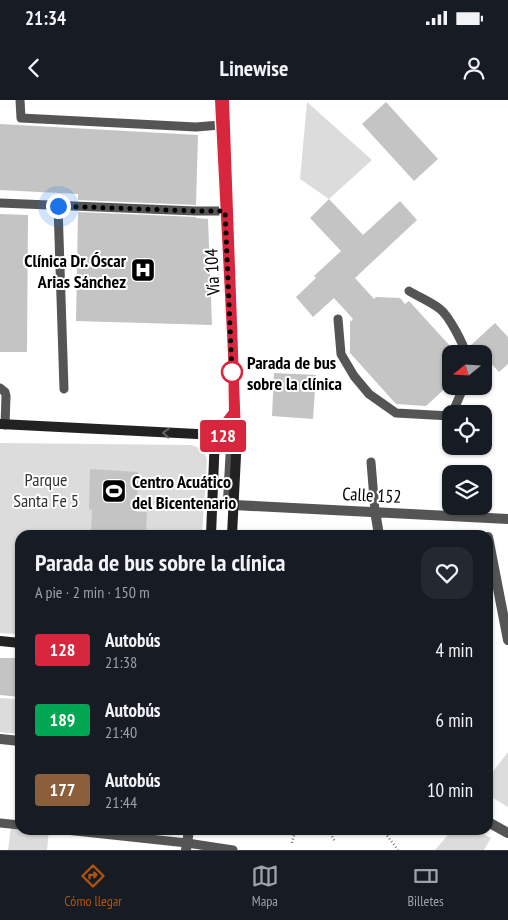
<!DOCTYPE html>
<html lang="es">
<head>
<meta charset="utf-8">
<style>
  body { margin:0; font-family:"PT Sans Narrow",sans-serif; background:#242831; color:#f1f3f6; height:100vh; display:flex; flex-direction:column; font-size:19px; white-space:nowrap }
  * { box-sizing:border-box; margin:0 }
  p { font-size:16px; color:#9ea1a6 }
  .icon { flex:none; width:28px; height:28px; fill:none; stroke:currentColor; stroke-width:2; stroke-linecap:round; stroke-linejoin:round }
  .map { position:relative; flex:1; overflow:hidden }
  .sheet { position:absolute; left:15px; top:430px; width:478px; height:305px; display:flex; flex-direction:column; background:#171b24; border-radius:15px; box-shadow:0 1px 4px #0004 }
  .sheet>* { flex:none }
  .badge { padding:0 10px; border-radius:4px; font-size:18px; line-height:32px }
  .needle { width:32px; rotate:252deg }
  .fabs { position:absolute; left:442px; top:245px; display:grid; gap:10px }
  .fabs a { display:grid; place-items:center; width:50px; height:50px; border-radius:10px; background:#171b24; box-shadow:0 1px 4px #0004; font-size:25px }
  .you { position:absolute; width:25px; height:25px; margin:-12px; border:4px solid #fff; border-radius:50%; background:#1a73e8; box-shadow:0 0 0 8px #1a73e833 }
  .map>.badge { position:absolute; translate:-50% -50%; box-shadow:0 0 0 2px #fff }
  .round { display:grid; place-items:center; flex:none; width:52px; height:52px; border-radius:15px; background:#242831 }
  .summary { display:flex; align-items:center; justify-content:space-between; height:85px; padding:0 20px }
  h1 { font-size:24px; font-weight:800; line-height:38px }
  ul { padding:0; list-style:none }
  li { display:flex; align-items:center; gap:15px; height:70px; padding:0 20px }
  li div { flex:1 }
  li b { display:block; font-size:19px }
  li em { font-style:normal }
  li .badge { min-width:55px; font-weight:700; text-align:center }
  .status { display:flex; justify-content:space-between; align-items:center; height:35px; padding:0 25px; background:#171b24; direction:ltr }
  .status svg { height:14px; fill:currentColor }
  header { display:flex; justify-content:space-between; align-items:center; height:65px; padding:0 20px; background:#171b24; font-size:22px; font-weight:800 }
  .menu { display:flex; justify-content:space-around; align-items:center; height:70px; border-top:1px solid #363941; background:#171b24; font-size:14px; color:#9ea1a6 }
  .menu a { display:grid; justify-items:center; gap:2px }
  .menu .selected { color:#b45309 }
  .map>svg:first-child { display:block }
</style>
</head>
<body>
<div class="status"><b>21:34</b><svg viewBox="0 0 49 12"><path d="M0 12V9h3v3zM5 12V6h3v6zM10 12V3h3v9zM15 12V0h3v12zM26 1h20v11H26zM47 4h2v5h-2z"/></svg></div>
<header><svg class="icon" aria-label="back" viewBox="0 0 24 24"><path d="M15 5l-7 7 7 7"/></svg>Linewise<svg class="icon" aria-label="person" viewBox="0 0 24 24"><circle cx="12" cy="8" r="4"/><path d="M4 21q1-7 8-7t8 7"/></svg></header>
<div class="map">
<svg width="508" height="750" viewBox="0 0 508 750">
  <rect width="100%" height="100%" fill="#fff"/>
  <path fill="#dcdcdc" d="M307,2L372,60L329,99L300,79Z
    M0,343L191,345C201,348 204,350 207,360L202,435H20V534L0,533Z
    M0,598L20,599V634L0,632Z
    M508,652V707L488,695V678Z
    M11,727L20,728V730H49L47,750H8Z
    M452,730H476L491,738L484,750H435Z"/>
  <path fill="#c4c4c4" d="M386,2L438,59L414,81L362,24Z
    M0,24L198,35L196,105L78,100V94L0,90Z
    M329,99L363,135L400,101L417,120L355,178L374,199L376,197L400,198L405,204L409,201L451,247V283L426,306L396,304L350,253V222L353,219L334,198L313,217L296,197L316,178L314,176L341,151L310,118Z
    M78,112L196,117V118L208,119L212,225L76,221Z
    M0,114L28,115L27,252H0Z
    M495,223L508,237V264L499,272L484,256V254H472L470,246Z
    M274,273L316,275L313,319L272,316Z
    M90,369L138,372L137,412H147L146,433H141V435H91L92,410L89,409Z
    M0,558H20V597L0,595Z"/>
  <g fill="none" stroke-linecap="round" stroke-linejoin="round">
    <path stroke="#777" stroke-width="2.5" stroke-dasharray="1 2.5" stroke-linecap="butt" d="M329,730L335,742
      M383,730L398,750
      M292,743L294,735L293,730"/>
    <path stroke="#555" stroke-width="9" d="M20,0L21,18L196,27L220,25
      M0,103L196,111H225
      M58,106L64,289
      M409,191C419,197 431,202 440,209C449,216 463,243 466,254
      M338,219L341,254L354,276L369,294L396,313L451,316V318
      M0,288L5,292L6,296L5,325
      M452,314L464,286
      M371,362L375,411
      M0,723L20,725
      M66,730L187,743L233,750"/>
    <path stroke="#555" stroke-width="10" d="M232,328L228,401L234,405L508,419
      M375,411L379,435
      M488,437L508,540
      M0,639L20,641
      M488,722L508,733
      M186,750L189,730"/>
    <path stroke="#222" stroke-width="10" d="M0,324L237,336
      M211,435L215,335L233,312L232,253L219,0
      M232,435L237,336L236,306
      M0,541L20,543"/>
  </g>
  <defs><path id="oneway-chevron" d="M-2-3.5L2.5 0L-2 3.5" fill="none" stroke-width="1.6" stroke-linecap="round" stroke-linejoin="round" transform="scale(1.25)"/></defs>
  <use stroke="#646464" href="#oneway-chevron" transform="translate(166 333) rotate(-177)"/>
  <g fill="none" stroke-linecap="round" stroke-linejoin="round">
    <defs>
      <path id="line" d="M219,0L232,253L233,312L215,335L237,336L225,0"/>
    </defs>
    <use href="#line" stroke="#fff" stroke-width="11"/>
    <use href="#line" stroke="#d7263d" stroke-width="8"/>
    <path stroke="#000" stroke-width="5" stroke-dasharray="0 9" d="M58,106L196,111H225L232,273V272"/>
  </g>
  <defs>
    <symbol id="hospital-square" viewBox="-11 -11 22 22"><rect x="-9" y="-9" width="18" height="18" rx="4" fill="#000" stroke="#fff"/><path d="M-5-5h3v3.5h4V-5h3V5h-3V1.5h-4V5h-3Z" fill="#fff"/></symbol>
    <symbol id="stadium-square" viewBox="-11 -11 22 22"><rect x="-9" y="-9" width="18" height="18" rx="4" fill="#000" stroke="#fff"/><path d="M0-5a6.5 5 0 1 0 0 10a6.5 5 0 1 0 0-10ZM-3.5-1.8h7v3.6h-7Z" fill="#fff"/></symbol>
  </defs>
  <g fill-rule="evenodd">
    <use href="#hospital-square" x="129" y="156" width="28" height="28"/>
    <use href="#stadium-square" x="100" y="377" width="28" height="28"/>
  </g>
  <circle fill="#fff" stroke="#d7263d" stroke-width="2.5" cx="232" cy="272" r="10"/>
  <g text-anchor="middle" dominant-baseline="central" stroke-width="4" stroke-linejoin="round" paint-order="stroke">
    <g font-size="18" font-weight="bold" fill="#000" stroke="#fff" text-anchor="end">
      <text x="126" y="160">Clínica Dr. Óscar<tspan x="126" dy="21">Arias Sánchez</tspan></text>
      <text x="132" y="381" text-anchor="start">Centro Acuático<tspan x="132" dy="21">del Bicentenario</tspan></text>
    </g>
    <g font-size="18" fill="#000" stroke="#fff">
      <text transform="translate(212 172) rotate(-93)">Vía 104</text>
      <text transform="translate(372 395) rotate(3)">Calle 152</text>
    </g>
    <g font-size="18" font-weight="bold" fill="#000" stroke="#fff" text-anchor="start">
      <text x="247" y="262">Parada de bus<tspan x="247" dy="21">sobre la clínica</tspan></text>
    </g>
    <g font-size="18" fill="#333" stroke="#fff">
      <text x="46" y="379">Parque<tspan x="46" dy="21">Santa Fe 5</tspan></text>
    </g>
  </g>
</svg>
<div class="fabs">
<a><svg class="needle" viewBox="-14 -14 28 28"><path d="M0-13l5 13h-10z" fill="#e53935"/><path d="M0 13l5-13h-10z" fill="#9ea1a6"/></svg></a>
<a><svg class="icon" aria-label="locate" viewBox="0 0 24 24"><circle cx="12" cy="12" r="6"/><path d="M12 2v4M12 18v4M2 12h4M18 12h4"/></svg></a>
<a><svg class="icon" aria-label="layers" viewBox="0 0 24 24"><path d="M12 4l9 5-9 5-9-5zM3 14l9 5 9-5"/></svg></a>
</div>
<div class="you" style="left:58px;top:106px"></div>
<b class="badge" style="left:223px;top:336px;background:#d7263d;color:#fff">128</b>
<section class="sheet">
<div class="summary"><div><h1>Parada de bus sobre la clínica</h1><p>A pie · 2 min · 150 m</p></div><a class="round"><svg class="icon" aria-label="heart" viewBox="0 0 24 24"><path d="M12 20l-8-8c-3-5 5-10 8-4 3-6 11-1 8 4z"/></svg></a></div>
<ul>
<li><span class="badge" style="background:#d7263d;color:#fff">128</span><div><b>Autobús</b><p>21:38</p></div><em>4 min</em></li>
<li><span class="badge" style="background:#00a651;color:#fff">189</span><div><b>Autobús</b><p>21:40</p></div><em>6 min</em></li>
<li><span class="badge" style="background:#8b5e3c;color:#fff">177</span><div><b>Autobús</b><p>21:44</p></div><em>10 min</em></li>
</ul>
</section>
</div>
<nav class="menu">
<a class="selected"><svg class="icon" aria-label="directions" viewBox="0 0 24 24"><path d="M12 3l9 9-9 9-9-9zM9 14v-3h6M13 9l2 2-2 2"/></svg>Cómo llegar</a>
<a><svg class="icon" aria-label="map" viewBox="0 0 24 24"><path d="M3 6l6-2 6 2 6-2v14l-6 2-6-2-6 2zM9 4v14M15 6v14"/></svg>Mapa</a>
<a><svg class="icon" aria-label="tickets" viewBox="0 0 24 24"><path d="M3 7h18v10H3zM15 7v10"/></svg>Billetes</a>
</nav>
</body>
</html>
